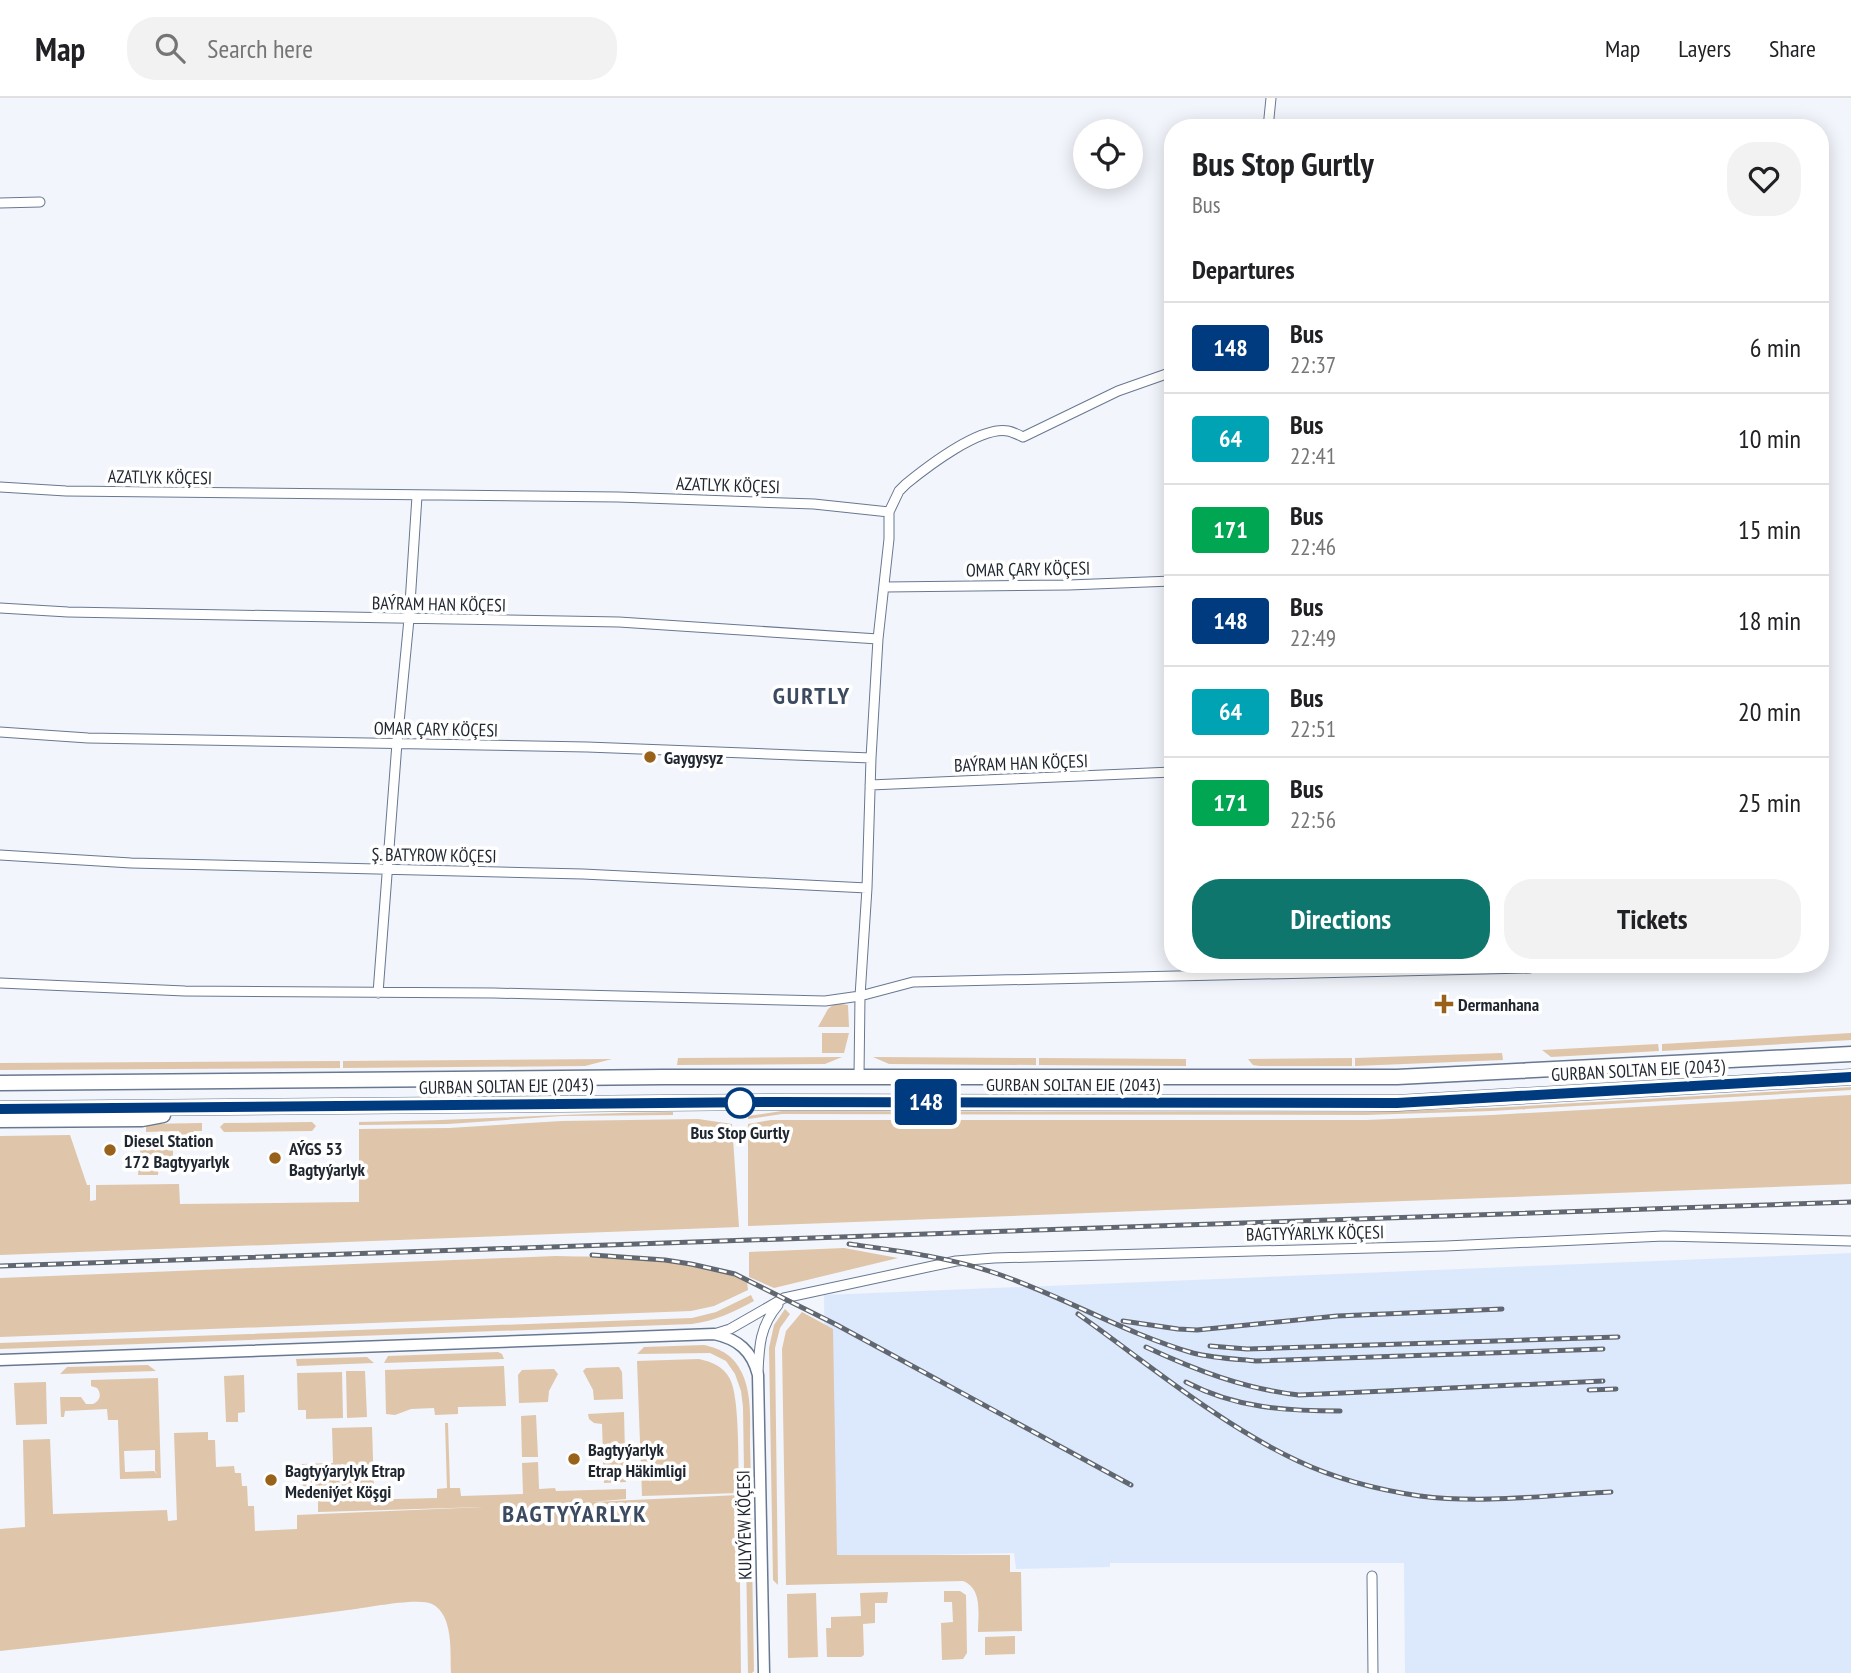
<!DOCTYPE html>
<html lang="en">
<head>
<meta charset="utf-8">
<style>
  body { margin:0; font-family:"PT Sans Narrow",sans-serif; background:#f2f2f2; color:#202124; height:100vh; display:flex; flex-direction:column; font-size:26px; white-space:nowrap }
  * { box-sizing:border-box; margin:0 }
  p { font-size:23px; color:#757577 }
  .icon { flex:none; width:38px; height:38px; fill:none; stroke:currentColor; stroke-width:2; stroke-linecap:round; stroke-linejoin:round }
  .map { position:relative; flex:1; overflow:hidden }
  .sheet { position:absolute; left:1164px; top:21px; width:665px; height:854px; display:flex; flex-direction:column; background:#fff; border-radius:28px; box-shadow:0 4px 18px #0003 }
  .sheet>* { flex:none }
  .badge { padding:0 14px; border-radius:5px; font-size:24px; line-height:46px }
  .tools { position:absolute; left:1073px; top:21px; display:grid; gap:14px }
  .tools a { display:grid; place-items:center; width:70px; height:70px; border-radius:50%; background:#fff; box-shadow:0 4px 18px #0003; font-size:35px }
  .map>.badge { position:absolute; translate:-50% -50%; box-shadow:0 0 0 4px #fff }
  h2 { padding:0 28px; font-size:26px; line-height:63px }
  .round { display:grid; place-items:center; flex:none; width:74px; height:74px; border-radius:28px; background:#f2f2f2 }
  .overview { display:flex; align-items:center; justify-content:space-between; height:119px; padding:0 28px }
  h1 { font-size:33px; font-weight:700; line-height:52px }
  .primary-button { display:flex; gap:14px; margin-top:auto; padding:14px 28px }
  .primary-button a { flex:1; height:80px; border-radius:28px; background:#0f766e; color:#fff; font-size:28px; font-weight:700; line-height:80px; text-align:center }
  .primary-button a+a { background:#f2f2f2; color:#202124 }
  ul { padding:0; list-style:none }
  li { display:flex; align-items:center; gap:21px; height:91px; padding:0 28px; border-top:2px solid #e0e0e0 }
  li div { flex:1 }
  li b { display:block; font-size:26px }
  li em { font-style:normal }
  li .badge { min-width:77px; font-weight:700; text-align:center }
  header { display:flex; align-items:center; gap:42px; box-sizing:border-box; height:98px; padding:0 35px; background:#fff; border-bottom:2px solid #e0e0e0 }
  header strong { font-size:33px }
  nav { display:flex; gap:38px; margin-inline-start:auto; font-size:24px }
  .search { width:490px; height:63px; background:#f2f2f2; display:flex; align-items:center; gap:18px; box-sizing:border-box; padding:0 24px; border-radius:28px; color:#757577; font-size:26px }
  .map>svg:first-child { display:block }
</style>
</head>
<body>
<header>
<strong>Map</strong>
<div class="search"><svg class="icon" aria-label="search" viewBox="0 0 24 24"><circle cx="10" cy="10" r="6"/><path d="M15 15l6 6"/></svg>Search here</div>
<nav><a>Map</a><a>Layers</a><a>Share</a></nav>
</header>
<div class="map">
<svg width="1851" height="1575" viewBox="0 0 1851 1575">
  <rect width="100%" height="100%" fill="#f2f5fb"/>
  <path fill="#dce9fd" d="M1851,1155V1575H1405L1404,1465H1110V1469L1016,1471L1014,1455L827,1459L824,1197Z"/>
  <path fill="#dfc5aa" fill-rule="evenodd" d="M835,905L848,907L849,929H818L828,911Z
    M822,935H849L844,955H822Z
    M1851,935V942L1662,953V946Z
    M1658,946L1659,953L1551,959L1542,952Z
    M1502,955L1503,962L1355,968V960Z
    M842,959L825,966L677,967L678,960Z
    M873,959L1036,960V967L889,966Z
    M1039,960L1186,961V968L1039,967Z
    M1352,960V968H1260L1253,967L1248,961Z
    M612,961L585,968L343,970V963Z
    M340,963V970L0,972V965Z
    M1851,989V992L1491,1013L1365,1017L782,1016L748,1021V1018L782,1013L1365,1014L1491,1010Z
    M1851,997V1086L748,1128V1026L771,1022H1366L1492,1017Z
    M673,1014V1017L562,1018L448,1026L359,1027V1024C463,1023 568,1015 673,1014Z
    M698,1021L732,1026L739,1129L0,1157V1038L70,1037L87,1087H90V1103L96,1102V1087L179,1086L180,1106L359,1104V1031L449,1030L562,1023Z
    M312,1024L316,1028L312,1033L224,1034L220,1029L224,1025Z
    M202,1025V1033H194V1052H180L179,1033L146,1034V1026Z
    M144,1039H173V1061H159L158,1077H138L140,1054Z
    M844,1150L898,1160L774,1190L749,1179V1154Z
    M556,1158C618,1160 690,1155 747,1184L748,1192L714,1208L691,1213L0,1239V1180Z
    M751,1197L754,1203C734,1214 715,1223 692,1226L0,1251V1245L692,1220L716,1214Z
    M785,1211L790,1216L780,1230L775,1250L778,1487L773,1482L769,1250L774,1227Z
    M802,1214L833,1231L837,1457H1010V1474H1021L1022,1533L978,1534C978,1516 983,1491 963,1483L786,1487L782,1251L786,1233Z
    M704,1247C722,1251 734,1258 742,1275C752,1296 750,1323 750,1346C751,1377 751,1408 752,1439H745L743,1309L741,1293L735,1276L726,1263L710,1255L637,1256L644,1249Z
    M498,1254L502,1256L504,1261L384,1265L388,1258Z
    M367,1259L374,1265L297,1268L296,1261Z
    M699,1261C712,1264 723,1268 730,1281C740,1300 738,1370 739,1395L642,1398L637,1263Z
    M148,1267L156,1273L60,1276L67,1269Z
    M504,1268L506,1308L458,1309V1316L435,1317L434,1310L411,1311L395,1317L386,1316L385,1272Z
    M619,1269L622,1274L623,1301L594,1302L593,1292L583,1273L586,1270Z
    M554,1271L558,1276L549,1293L548,1304L519,1305L518,1277L522,1272Z
    M346,1273H365L367,1319L347,1320Z
    M342,1274L343,1320L306,1321V1312H298L297,1275Z
    M244,1277L245,1314L238,1315V1324H226L224,1278Z
    M158,1280L161,1380L120,1381L118,1322H108L107,1311L65,1313L64,1319H61L60,1299H81L86,1306H93C100,1303 102,1296 97,1290L91,1288V1282ZM155,1352V1373L158,1377L154,1373L125,1374L124,1353Z
    M46,1284L47,1326L16,1327L14,1285Z
    M624,1314L625,1356H603L602,1326L594,1325L589,1321L588,1316Z
    M536,1317L538,1359H522L521,1318Z
    M445,1325H448L450,1390H460L461,1398L523,1396L522,1365L538,1364L539,1391L555,1390L556,1393L626,1391V1401L591,1404L739,1397L741,1575H451C450,1555 454,1517 432,1506C418,1499 366,1510 348,1512C232,1528 116,1540 0,1553V1431L25,1429L23,1342L50,1341L53,1416L167,1412L168,1423L177,1422L174,1335L208,1334V1342H215L216,1369L234,1368L235,1375H241L242,1388H247L248,1408H254L255,1433L297,1431V1417L483,1409L318,1414V1403L437,1400V1391L447,1390Z
    M372,1329L374,1394L303,1396L302,1366L333,1365L332,1330Z
    M625,1361L626,1384L604,1385L603,1362Z
    M746,1458L752,1463L754,1573L752,1575H748Z
    M944,1493H960L966,1497L967,1555L963,1561L942,1562L941,1525L953,1524L952,1504H944Z
    M888,1494L887,1505H875V1525L863,1526L864,1557L861,1559H827L826,1530H831V1519L861,1518L860,1495Z
    M816,1495L818,1559L788,1560L787,1496Z
    M1015,1538V1556L985,1557V1539Z"/>
  <g fill="none" stroke-linecap="round" stroke-linejoin="round">
    <defs>
      <path id="minor" d="M1268,30L1271,0
        M0,105L40,104
        M0,389L66,393L618,399L814,406L889,414V441L878,541L871,660L867,790L860,898L859,978
        M889,414L899,393L906,386C927,369 980,328 1008,333C1013,334 1019,337 1023,339L1118,293L1172,274
        M885,489L1069,487L1172,483
        M0,510L68,514L619,524L878,541
        M0,634L88,640L587,649L871,660
        M870,687L1172,674
        M0,757L131,765L583,776L867,790
        M0,885L185,893L494,895L825,903L860,898L913,884L1530,870V866
        M378,895L397,645L409,521L417,398
        M714,1236L730,1231L784,1200L956,1163L994,1160L1446,1148L1664,1138L1851,1143
        M758,1275C759,1248 760,1228 778,1207
        M1372,1478L1373,1575"/>
      <path id="tertiary" d="M0,1262L714,1236C738,1241 752,1253 758,1277L764,1575"/>
      <path id="trunk" d="M0,985L663,979H1397L1851,956
        M0,1011L774,1004L1397,1005L1851,979
        M0,1022L142,1021L163,1017"/>
    </defs>
    <use href="#minor" stroke="#687890" stroke-width="11"/>
    <use href="#tertiary" stroke="#687890" stroke-width="13"/>
    <use href="#trunk" stroke="#687890" stroke-width="17"/>
    <use href="#minor" stroke="#fff" stroke-width="9"/>
    <use href="#tertiary" stroke="#fff" stroke-width="10"/>
    <use href="#trunk" stroke="#fff" stroke-width="14"/>
    <defs>
      <path id="rail" d="M849,1146C899,1153 948,1159 995,1175C1063,1198 1124,1235 1193,1255C1213,1260 1235,1261 1256,1263L1603,1251
        M592,1157L665,1162L691,1166L735,1176L837,1227L1131,1387
        M0,1168L1851,1104
        M1078,1216C1147,1265 1221,1327 1298,1363C1336,1381 1379,1392 1420,1398C1483,1406 1548,1397 1611,1394
        M1123,1223L1178,1231L1197,1232L1337,1218L1502,1211
        M1210,1248L1247,1251L1618,1239
        M1146,1249C1195,1272 1245,1291 1299,1297L1603,1283
        M1186,1284C1235,1310 1286,1313 1340,1313
        M1589,1292L1616,1291"/>
    </defs>
    <use href="#rail" stroke="#616770" stroke-width="5"/>
    <use href="#rail" stroke="#fff" stroke-width="2.5" stroke-dasharray="8" stroke-linecap="butt"/>
  </g>
  <g fill="none" stroke-linecap="round" stroke-linejoin="round">
    <defs>
      <path id="line" d="M0,1011L774,1004L1397,1005L1851,979"/>
    </defs>
    <use href="#line" stroke="#fff" stroke-width="16"/>
    <use href="#line" stroke="#003b80" stroke-width="10"/>
  </g>
  <g fill="#99621b" stroke="#fff" stroke-width="2.5">
    <circle cx="650" cy="659" r="7"/>
    <path d="M1440.5 895.5h7v7h7v7h-7v7h-7v-7h-7v-7h7z"/>
    <circle cx="110" cy="1052" r="7"/>
    <circle cx="275" cy="1060" r="7"/>
    <circle cx="574" cy="1361" r="7"/>
    <circle cx="271" cy="1382" r="7"/>
  </g>
  <circle fill="#fff" stroke="#003b80" stroke-width="3.5" cx="740" cy="1005" r="14"/>
  <g text-anchor="middle" dominant-baseline="central" stroke-width="7" stroke-linejoin="round" paint-order="stroke">
    <g font-size="18" fill="#1f2630" stroke="#fff">
      <text transform="translate(160 379) rotate(1)">AZATLYK KÖÇESI</text>
      <text transform="translate(728 387) rotate(2)">AZATLYK KÖÇESI</text>
      <text transform="translate(1028 471) rotate(-1)">OMAR ÇARY KÖÇESI</text>
      <text transform="translate(439 506) rotate(1)">BAÝRAM HAN KÖÇESI</text>
      <text transform="translate(436 631) rotate(1)">OMAR ÇARY KÖÇESI</text>
      <text transform="translate(1021 665) rotate(-2)">BAÝRAM HAN KÖÇESI</text>
      <text transform="translate(434 757) rotate(1)">Ş. BATYROW KÖÇESI</text>
      <text transform="translate(1638 972) rotate(-3)">GURBAN SOLTAN EJE (2043)</text>
      <text x="1073" y="986">GURBAN SOLTAN EJE (2043)</text>
      <text transform="translate(506 988) rotate(-1)">GURBAN SOLTAN EJE (2043)</text>
      <text transform="translate(1315 1135) rotate(-1)">BAGTYÝARLYK KÖÇESI</text>
      <text transform="translate(744 1427) rotate(-91)">KULYÝEW KÖÇESI</text>
    </g>
    <g font-size="18" font-weight="bold" fill="#1f2630" stroke="#fff" text-anchor="start">
      <text x="664" y="659">Gaygysyz</text>
      <text x="1458" y="906">Dermanhana</text>
      <text x="124" y="1042">Diesel Station<tspan x="124" dy="21">172 Bagtyyarlyk</tspan></text>
      <text x="289" y="1050">AÝGS 53<tspan x="289" dy="21">Bagtyýarlyk</tspan></text>
      <text x="588" y="1351">Bagtyýarlyk<tspan x="588" dy="21">Etrap Häkimligi</tspan></text>
      <text x="285" y="1372">Bagtyýarylyk Etrap<tspan x="285" dy="21">Medeniýet Köşgi</tspan></text>
    </g>
    <g font-size="18" font-weight="bold" fill="#1f2630" stroke="#fff">
      <text x="740" y="1034">Bus Stop Gurtly</text>
    </g>
    <g font-size="24" font-weight="bold" letter-spacing="2" fill="#3c4a60" stroke="#fff">
      <text x="812" y="597">GURTLY</text>
      <text x="575" y="1415">BAGTYÝARLYK</text>
    </g>
  </g>
</svg>
<div class="tools">
<a><svg class="icon" aria-label="locate" viewBox="0 0 24 24"><circle cx="12" cy="12" r="6"/><path d="M12 2v4M12 18v4M2 12h4M18 12h4"/></svg></a>
</div>
<b class="badge" style="left:926px;top:1004px;background:#003b80;color:#fff">148</b>
<section class="sheet">
<div class="overview"><div><h1>Bus Stop Gurtly</h1><p>Bus</p></div><a class="round"><svg class="icon" aria-label="heart" viewBox="0 0 24 24"><path d="M12 20l-8-8c-3-5 5-10 8-4 3-6 11-1 8 4z"/></svg></a></div>
<h2>Departures</h2>
<ul>
<li><span class="badge" style="background:#003b80;color:#fff">148</span><div><b>Bus</b><p>22:37</p></div><em>6 min</em></li>
<li><span class="badge" style="background:#00a3b4;color:#fff">64</span><div><b>Bus</b><p>22:41</p></div><em>10 min</em></li>
<li><span class="badge" style="background:#00a651;color:#fff">171</span><div><b>Bus</b><p>22:46</p></div><em>15 min</em></li>
<li><span class="badge" style="background:#003b80;color:#fff">148</span><div><b>Bus</b><p>22:49</p></div><em>18 min</em></li>
<li><span class="badge" style="background:#00a3b4;color:#fff">64</span><div><b>Bus</b><p>22:51</p></div><em>20 min</em></li>
<li><span class="badge" style="background:#00a651;color:#fff">171</span><div><b>Bus</b><p>22:56</p></div><em>25 min</em></li>
</ul>
<div class="primary-button"><a>Directions</a><a>Tickets</a></div>
</section>
</div>
</body>
</html>
